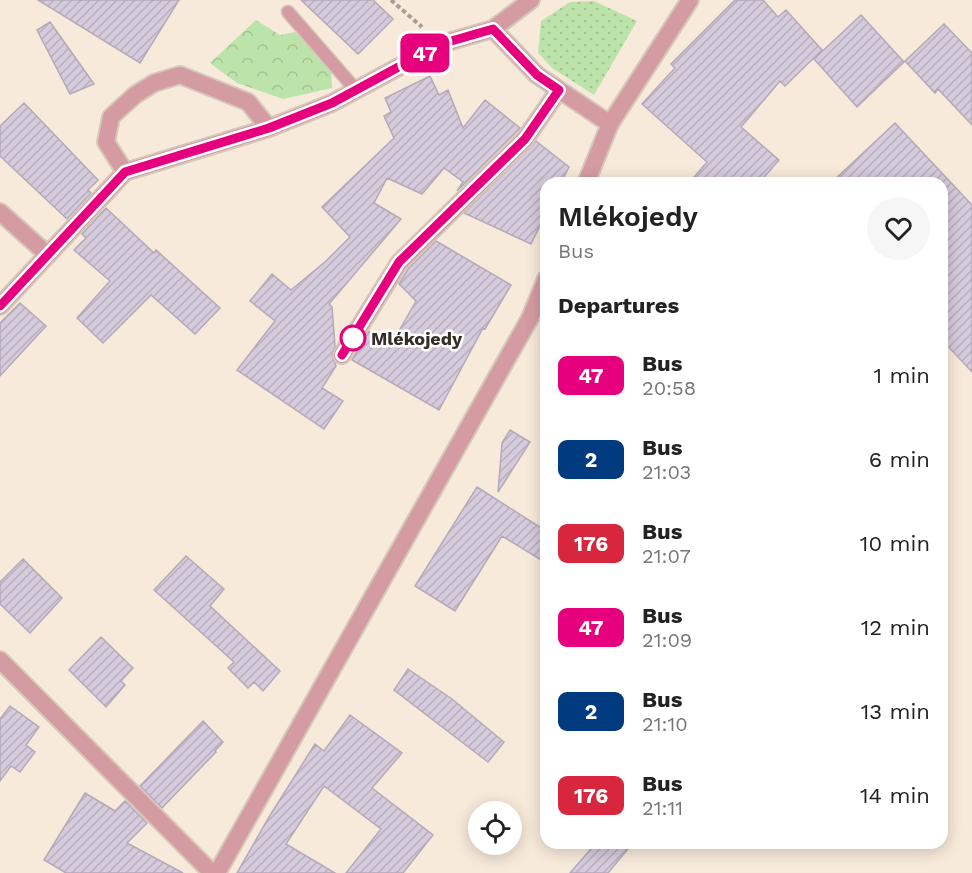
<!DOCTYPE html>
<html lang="en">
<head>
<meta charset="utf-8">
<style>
  body { margin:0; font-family:"Work Sans",sans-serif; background:#f6f6f6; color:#222; height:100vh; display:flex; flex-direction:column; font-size:22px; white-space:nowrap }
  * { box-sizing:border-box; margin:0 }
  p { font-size:20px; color:#767676 }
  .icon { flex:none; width:33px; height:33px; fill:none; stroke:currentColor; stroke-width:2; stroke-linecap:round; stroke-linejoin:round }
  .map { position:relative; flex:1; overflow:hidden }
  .sheet { position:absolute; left:540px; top:177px; width:408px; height:672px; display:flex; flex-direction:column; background:#fff; border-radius:18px; box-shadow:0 3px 15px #0003 }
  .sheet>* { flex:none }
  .badge { padding:0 12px; border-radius:9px; font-size:21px; line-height:39px }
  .fabs { position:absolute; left:468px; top:801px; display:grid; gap:12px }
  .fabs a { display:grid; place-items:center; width:54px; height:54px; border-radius:50%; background:#fff; box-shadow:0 3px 15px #0003; font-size:30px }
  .map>.badge { position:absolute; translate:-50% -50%; box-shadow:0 0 0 3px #fff }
  h2 { padding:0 18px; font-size:22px; line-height:54px }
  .round { display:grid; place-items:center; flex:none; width:63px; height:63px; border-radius:32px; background:#f6f6f6 }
  .headline { display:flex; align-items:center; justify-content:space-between; height:102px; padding:0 18px }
  h1 { font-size:28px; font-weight:600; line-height:45px }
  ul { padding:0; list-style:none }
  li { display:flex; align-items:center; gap:18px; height:84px; padding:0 18px }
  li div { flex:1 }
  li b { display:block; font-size:22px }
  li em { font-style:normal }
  li .badge { min-width:66px; font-weight:700; text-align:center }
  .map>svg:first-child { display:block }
</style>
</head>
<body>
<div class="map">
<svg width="972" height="873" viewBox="0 0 972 873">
  <defs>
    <pattern id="grass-dots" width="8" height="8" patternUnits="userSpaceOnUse" patternTransform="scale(1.5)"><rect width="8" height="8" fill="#bce3a9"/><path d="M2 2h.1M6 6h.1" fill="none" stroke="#a2c391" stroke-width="1.8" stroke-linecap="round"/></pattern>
    <pattern id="park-crowns" width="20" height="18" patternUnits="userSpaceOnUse" patternTransform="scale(1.5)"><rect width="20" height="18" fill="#bce3a9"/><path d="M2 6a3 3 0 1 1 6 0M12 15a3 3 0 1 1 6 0" fill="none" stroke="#a2c391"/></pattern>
    <pattern id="building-hatch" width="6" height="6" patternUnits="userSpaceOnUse" patternTransform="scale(1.5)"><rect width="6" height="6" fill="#d6cbdc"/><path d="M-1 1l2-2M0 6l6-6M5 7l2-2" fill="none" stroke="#b8afbd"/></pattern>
  </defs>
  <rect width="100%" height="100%" fill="#f8eada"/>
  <path fill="url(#grass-dots)" d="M594,1L637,21L594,95L552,68L538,53L541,21L570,2Z"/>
  <path fill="url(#park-crowns)" d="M256,20L280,35L295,32L331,70L332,88L283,99L237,83L210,63Z"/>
  <path fill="url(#building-hatch)" stroke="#b4a9b9" stroke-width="1.5" d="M38,0H179L140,63Z
    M301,0H373L393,19L358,54Z
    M735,0H763L778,17L786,10L822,50L785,86L780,81L741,127L779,160L759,183H689L707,162L642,104L675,68L671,64Z
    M861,15L904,62L857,107L814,59Z
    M50,22L94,84L70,94L37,30Z
    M944,24L972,53V125L938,89L935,93L905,61Z
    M430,76L439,95L448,90L463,128L485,100L520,128L457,191L463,182L444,168L422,194L387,178L374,203L401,219L329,304L332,307L335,346L332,355L336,366L322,388L343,401L324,429L237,370L275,321L250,301L272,274L291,290L326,261L350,237L322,207L394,138L384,116L391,112L385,98Z
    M24,103L98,180L88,190L91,193L67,219L0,156V126Z
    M895,123L972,205V372L942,340V183H831Z
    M536,141L569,167L561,183H546V213L531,244L464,213Z
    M106,208L154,253L156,250L220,308L195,334L151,295L103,343L77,318L110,281L74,250L86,238L82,234Z
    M436,241L511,285L485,329L483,328L439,410L352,360L369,331L387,343L392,334L396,336L416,301L399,284L409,268Z
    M20,303L46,326L0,376V323Z
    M510,430L530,442L498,492L502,443Z
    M477,487L546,531V563L502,536L455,611L415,586Z
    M186,556L224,589L210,606L280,671L263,691L254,682L248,688L228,668L234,662L154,590Z
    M23,559L62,598L30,633L0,604V582Z
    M101,637L133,668L121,681L125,685L106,707L69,670Z
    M408,669L452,699L504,742L488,762L394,690Z
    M10,706L39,727L26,745L35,752L20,772L11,766L0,781V719Z
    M350,715L402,753L372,788L433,835L403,873H346L381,829L324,786L286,844L335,873H237L269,817L315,744L324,751Z
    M203,721L223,742L215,751L216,752L162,808L140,786Z
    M85,793L115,811L125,801L147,823L127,843L183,873H66L44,860Z
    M596,843H633L608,873H570Z"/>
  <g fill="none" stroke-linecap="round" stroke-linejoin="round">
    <defs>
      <path id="service" d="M288,12L356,90"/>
      <path id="minor" d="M493,29L531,0
        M125,172L106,142L111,117L135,95L154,83L180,75L248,102L269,128
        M0,212L48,255
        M0,306L125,172L269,128L332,103L441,44L493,29L537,75L610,124
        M342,355L399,263L525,139L559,90
        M0,660L212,873"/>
      <path id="tertiary" d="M586,183L610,124L690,0
        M217,873L530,318L546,279"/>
    </defs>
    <use href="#service" stroke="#d5c8ba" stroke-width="15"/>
    <use href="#minor" stroke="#d5c8ba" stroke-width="20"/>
    <use href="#tertiary" stroke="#d5c8ba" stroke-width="20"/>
    <path stroke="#a79d91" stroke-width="4" stroke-dasharray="4.5 3" stroke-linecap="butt" d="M391,0L422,27"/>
    <use href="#service" stroke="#d59ba3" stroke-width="12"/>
    <use href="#minor" stroke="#d59ba3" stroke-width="16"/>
    <use href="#tertiary" stroke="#d59ba3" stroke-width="16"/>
  </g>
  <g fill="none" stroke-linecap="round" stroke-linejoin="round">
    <defs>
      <path id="line" d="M0,306L125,172L269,128L332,103L441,44L493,29L537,75L559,90L525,139L399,262L342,355"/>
    </defs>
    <use href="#line" stroke="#fff" stroke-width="14"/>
    <use href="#line" stroke="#e6007e" stroke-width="9"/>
  </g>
  <circle fill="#fff" stroke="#e6007e" stroke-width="3" cx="353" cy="338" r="12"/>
  <g text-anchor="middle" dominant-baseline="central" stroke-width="5" stroke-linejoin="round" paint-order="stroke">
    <g font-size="18" font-weight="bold" fill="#332e28" stroke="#fff" text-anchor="start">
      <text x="371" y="338">Mlékojedy</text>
    </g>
  </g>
</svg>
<div class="fabs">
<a><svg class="icon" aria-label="locate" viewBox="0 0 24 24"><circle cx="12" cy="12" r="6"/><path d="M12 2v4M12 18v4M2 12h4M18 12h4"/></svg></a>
</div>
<b class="badge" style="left:425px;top:53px;background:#e6007e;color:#fff">47</b>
<section class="sheet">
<div class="headline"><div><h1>Mlékojedy</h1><p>Bus</p></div><a class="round"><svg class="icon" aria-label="heart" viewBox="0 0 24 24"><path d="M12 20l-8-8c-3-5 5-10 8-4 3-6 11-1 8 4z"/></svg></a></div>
<h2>Departures</h2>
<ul>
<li><span class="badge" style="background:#e6007e;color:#fff">47</span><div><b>Bus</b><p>20:58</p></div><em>1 min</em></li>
<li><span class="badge" style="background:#003b80;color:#fff">2</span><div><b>Bus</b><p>21:03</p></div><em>6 min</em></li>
<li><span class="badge" style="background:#d7263d;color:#fff">176</span><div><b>Bus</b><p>21:07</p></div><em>10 min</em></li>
<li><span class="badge" style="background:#e6007e;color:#fff">47</span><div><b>Bus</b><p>21:09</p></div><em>12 min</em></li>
<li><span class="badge" style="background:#003b80;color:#fff">2</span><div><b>Bus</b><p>21:10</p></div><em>13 min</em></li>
<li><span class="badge" style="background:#d7263d;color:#fff">176</span><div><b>Bus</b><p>21:11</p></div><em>14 min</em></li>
</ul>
</section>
</div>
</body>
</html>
